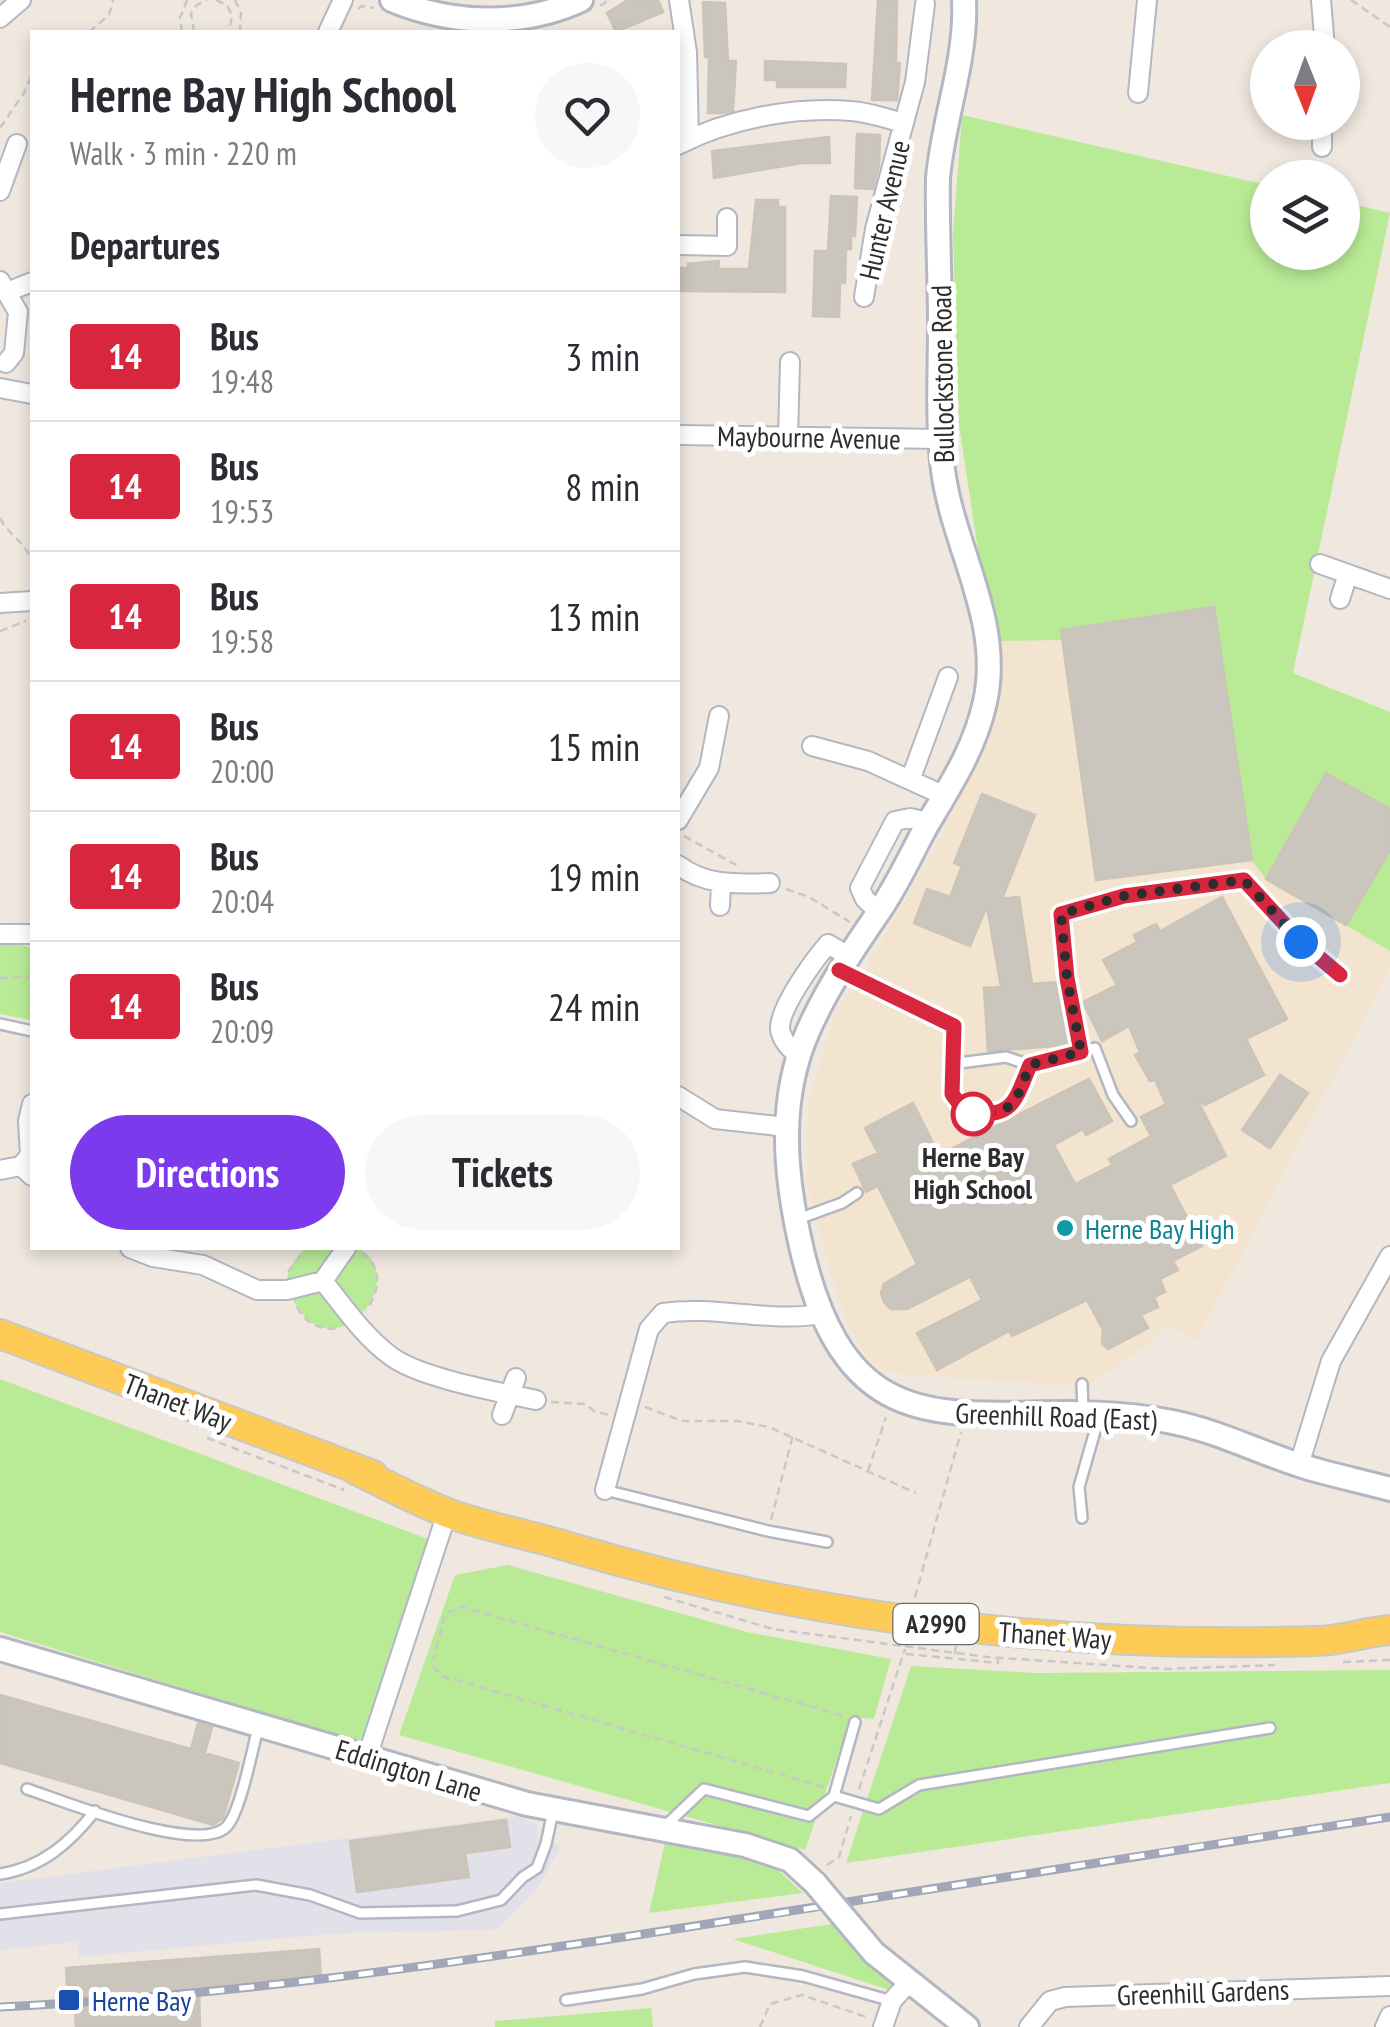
<!DOCTYPE html>
<html lang="en">
<head>
<meta charset="utf-8">
<style>
  body { margin:0; font-family:"PT Sans Narrow",sans-serif; background:#f7f7f7; color:#2b2b33; height:100vh; display:flex; flex-direction:column; font-size:38px; white-space:nowrap }
  * { box-sizing:border-box; margin:0 }
  p { font-size:32px; color:#7c7c81 }
  .icon { flex:none; width:55px; height:55px; fill:none; stroke:currentColor; stroke-width:2; stroke-linecap:round; stroke-linejoin:round }
  .map { position:relative; flex:1; overflow:hidden }
  .sheet { position:absolute; left:30px; top:30px; width:650px; height:1220px; display:flex; flex-direction:column; background:#fff; border-radius:0px; box-shadow:0 5px 15px #0003 }
  .sheet>* { flex:none }
  .badge { padding:0 20px; border-radius:8px; font-size:35px; line-height:65px }
  .needle { width:65px; rotate:179deg }
  .buttons { position:absolute; left:1250px; top:30px; display:grid; gap:20px }
  .buttons a { display:grid; place-items:center; width:110px; height:110px; border-radius:50%; background:#fff; box-shadow:0 5px 15px #0003; font-size:50px }
  .you { position:absolute; width:50px; height:50px; margin:-25px; border:8px solid #fff; border-radius:50%; background:#1a73e8; box-shadow:0 0 0 15px #1a73e833 }
  .map>.badge { position:absolute; translate:-50% -50%; box-shadow:0 0 0 5px #fff }
  h2 { padding:0 40px; font-size:38px; line-height:90px }
  .round { display:grid; place-items:center; flex:none; width:105px; height:105px; border-radius:52px; background:#f7f7f7 }
  .headline { display:flex; align-items:center; justify-content:space-between; height:170px; padding:0 40px }
  h1 { font-size:48px; font-weight:600; line-height:75px }
  .cta { display:flex; gap:20px; margin-top:auto; padding:20px 40px }
  .cta a { flex:1; height:115px; border-radius:60px; background:#7c3aed; color:#fff; font-size:40px; font-weight:600; line-height:115px; text-align:center }
  .cta a+a { background:#f7f7f7; color:#2b2b33 }
  ul { padding:0; list-style:none }
  li { display:flex; align-items:center; gap:30px; height:130px; padding:0 40px; border-top:2px solid #e1e1e2 }
  li div { flex:1 }
  li b { display:block; font-size:38px }
  li em { font-style:normal }
  li .badge { min-width:110px; font-weight:700; text-align:center }
  .map>svg:first-child { display:block }
</style>
</head>
<body>
<div class="map">
<svg width="1390" height="2027" viewBox="0 0 1390 2027">
  <rect width="100%" height="100%" fill="#f0e8df"/>
  <path fill="#e2e0e8" d="M518,1816L537,1824L539,1843L561,1846L539,1886L497,1930L342,1933L79,1957L77,1942L0,1950V1883Z"/>
  <path fill="#f2e4ce" d="M962,115L1267,185L1268,252H1342L1343,202L1390,213L1293,673L1390,712V969L1196,1341L1168,1323L1156,1338L1090,1384L988,1381L884,1372L859,1348L838,1298L806,1181L808,1104L835,1011L859,981L942,835L967,773L992,641L959,425L953,234Z"/>
  <path fill="#b9eb97" d="M962,115L1267,185L1268,252H1342L1343,202L1390,213L1293,673L1390,712V951L1266,879L1252,861L1096,880L1062,640L992,641L959,425L953,234Z
    M0,939L32,948L31,1020L0,1014Z
    M306,1248C321,1248 347,1243 359,1249C414,1278 330,1382 290,1294C281,1276 293,1260 306,1248Z
    M0,1379L428,1539L364,1744L0,1632Z
    M508,1565L747,1632L891,1659L874,1719L852,1717L805,1850L399,1735L455,1575Z
    M911,1666L1036,1673L1390,1670V1783L846,1863Z
    M665,1842L770,1863L803,1893L649,1913Z
    M832,1924L898,1983L889,1990L733,1939Z
    M651,2008L653,2027H495V2021Z"/>
  <path fill="#cbc6bd" stroke="#ccc4b8" stroke-width="2.5" d="M628,0H658L663,12L616,32L607,13Z
    M878,0H897L896,63H900L897,100H872Z
    M703,2L725,3L728,61H736L733,111L724,113H708L709,57H705Z
    M765,61L846,64L845,87H777V80H765Z
    M857,134L880,135L879,165L873,189L855,188Z
    M829,137L830,163H802L714,178L712,151Z
    M831,196L857,197L855,236H851V249H846L845,283H840L839,317L813,316L815,251H828Z
    M756,200H778V207H785V292L678,291V268H688V264L719,261L718,269H749Z
    M1214,607L1252,860L1096,880L1061,630Z
    M1326,773L1390,809V850L1346,925L1266,879Z
    M982,794L1035,815L1002,899L1019,897L1032,984L1060,982L1071,1041L1068,1045L988,1051L984,988L1001,987L987,906L970,946L914,923L927,889L950,897L962,866L954,863Z
    M1222,897L1287,1019L1246,1039L1264,1075L1205,1105L1198,1101L1226,1156L1170,1185L1202,1246L1173,1261L1178,1270L1160,1279L1165,1292L1154,1297L1158,1307L1141,1315L1148,1328L1108,1349L1102,1344L1103,1330L1087,1300L1012,1336L1009,1331L937,1370L917,1333L982,1300L970,1277L907,1309H891L884,1302L881,1293L884,1284L917,1264L878,1186L866,1192L853,1164L878,1153L865,1128L913,1103L939,1155L1089,1079L1112,1121L1086,1135L1083,1129L1054,1145L1075,1184L1112,1165L1109,1159L1151,1136L1141,1117L1166,1104L1155,1080L1150,1081L1135,1055L1140,1052L1129,1026L1102,1041L1083,1002L1117,985L1103,960L1137,942L1134,935L1156,924L1160,931Z
    M1280,1075L1308,1093L1270,1148L1242,1130Z
    M0,1695L191,1749L198,1723L212,1727L205,1753L239,1763L223,1818L213,1825L0,1763Z
    M506,1820L510,1847L465,1853L469,1877L357,1892L350,1841Z
    M319,1949L321,1979L199,1989L200,2027H76L74,1998L68,1999L66,1968Z"/>
  <g fill="none" stroke-linecap="round" stroke-linejoin="round">
    <defs>
      <path id="lane" d="M842,971L954,1026L952,1095L966,1113C1017,1118 1013,1104 1030,1065L1095,1048L1113,1095L1131,1121
        M0,1024L32,1031
        M1081,1052L1067,978L1061,914L1124,896L1244,880L1301,942L1340,975
        M951,1064L1006,1057L1030,1065
        M798,1219L842,1203L857,1193
        M1082,1384L1083,1411
        M605,1490L768,1531L827,1542
        M1082,1518L1079,1487L1099,1417
        M27,1789C61,1800 203,1858 228,1825C241,1808 252,1751 258,1728
        M834,1796L879,1809L919,1785L1270,1728
        M664,1827L704,1789L809,1816L834,1796L855,1722
        M0,1874C41,1868 70,1843 95,1811
        M0,1914L256,1885L310,1895L360,1913L457,1911L501,1900L523,1877L537,1868L546,1844L553,1811
        M566,2000L642,1989L694,1974L745,1967L803,1976L892,2001"/>
      <path id="street" d="M679,0L687,52L689,139
        M1321,0L1325,48
        M0,18L21,0
        M328,32L343,0
        M1138,93L1147,0
        M1322,122V147
        M678,145C728,119 795,106 851,111C869,112 887,119 904,123
        M0,191L17,144
        M678,245L727,246V218
        M0,281L18,312L14,353L6,363
        M7,292L32,282
        M864,297L875,229L915,82L925,4
        M0,388L32,394
        M678,435L941,439
        M788,437L790,362
        M1320,564L1390,589
        M1340,599L1348,574
        M0,603L32,601
        M812,746L868,761L945,796
        M911,778L948,677
        M678,820L709,768L719,716
        M678,865C706,886 736,884 770,883
        M720,906L721,884
        M879,912L865,899L860,888L895,821L910,818L929,822
        M0,934H32
        M798,1056C791,1049 781,1040 780,1029C779,1008 814,960 828,944L847,955
        M678,1096L715,1119L786,1127
        M32,1104L28,1121L30,1155L21,1166L32,1176
        M0,1170L21,1166
        M130,1248L153,1257L203,1265L257,1290H287L323,1281L346,1248
        M323,1281C344,1307 365,1338 392,1357C421,1378 499,1392 536,1400
        M502,1415L516,1378
        M1299,1465L1331,1361L1390,1256
        M605,1490L649,1329L663,1313C716,1305 767,1323 821,1314
        M367,1757L447,1513
        M883,2027L892,2001L910,1981
        M1029,2027L1050,2001L1065,1997L1390,1986
        M1385,2027L1390,2016"/>
      <path id="secondary" d="M392,0C452,25 522,27 581,0
        M964,0C967,60 943,119 938,178C937,227 940,276 940,324C940,373 937,422 943,470C953,548 1003,621 985,702C975,748 950,786 927,825C911,854 897,886 878,913C852,951 827,988 808,1031C779,1097 784,1167 799,1237C852,1488 992,1386 1172,1422C1218,1431 1258,1452 1302,1466C1331,1475 1361,1481 1390,1489
        M0,1649L527,1804L745,1845L790,1860L815,1883
        M874,1953L967,2027"/>
      <path id="primary" d="M0,1334L373,1475
        M356,1470C385,1484 415,1500 445,1512C484,1527 528,1534 569,1547C811,1619 1063,1649 1316,1641C1342,1641 1364,1632 1390,1630"/>
    </defs>
    <use href="#lane" stroke="#b3b7c2" stroke-width="14"/>
    <use href="#street" stroke="#b3b7c2" stroke-width="22"/>
    <use href="#secondary" stroke="#b3b7c2" stroke-width="28"/>
    <use href="#primary" stroke="#c8c8c8" stroke-width="32"/>
    <path stroke="#c8c8c8" stroke-width="2.5" stroke-dasharray="8 5" stroke-linecap="butt" d="M216,0L227,5L232,15L229,32
      M235,0L241,12L240,32
      M1351,0L1390,27
      M600,6L609,0
      M358,9L362,6L374,8
      M89,32L109,15L113,0
      M182,32L180,18L187,0
      M194,32L191,14L197,5L207,0
      M0,128L24,93L32,74
      M0,518C9,537 29,543 32,565
      M0,631L26,621
      M684,836L738,866
      M786,889L809,897L850,922
      M0,978L32,976
      M362,1252C382,1267 381,1290 366,1310
      M288,1272L306,1248
      M297,1307C306,1324 321,1331 340,1328
      M551,1402L586,1404L594,1411L609,1415
      M645,1407L682,1421H737L769,1427L916,1493
      M207,1438L344,1490
      M868,1471L886,1417
      M771,1520L793,1435
      M664,1597L773,1629L987,1657L1166,1669L1275,1665
      M915,1597L961,1432
      M906,1654L998,1663V1659
      M1343,1662L1390,1660
      M824,1787L442,1676L432,1665L445,1614L462,1607L844,1716
      M859,1789L905,1649
      M827,1865L839,1857L851,1816
      M85,2018V2027
      M760,2027L770,2004L802,1995L869,2018"/>
    <use href="#lane" stroke="#fff" stroke-width="9"/>
    <use href="#street" stroke="#fff" stroke-width="18"/>
    <use href="#secondary" stroke="#fff" stroke-width="22"/>
    <use href="#primary" stroke="#fecc56" stroke-width="28"/>
    <defs>
      <path id="rail" d="M0,2007C214,1997 426,1967 637,1935C888,1897 1139,1855 1390,1817"/>
    </defs>
    <use href="#rail" stroke="#a1a6b9" stroke-width="9"/>
    <use href="#rail" stroke="#fff" stroke-width="5" stroke-dasharray="15" stroke-linecap="butt"/>
    <defs>
      <path id="secondary-bridge" d="M815,1883L874,1953"/>
    </defs>
    <use href="#secondary-bridge" stroke="#b3b7c2" stroke-width="28" stroke-linecap="butt"/>
    <path stroke="#c8c8c8" stroke-width="2.5" stroke-dasharray="8 5" stroke-linecap="butt" d="M955,1654L960,1611"/>
    <use href="#secondary-bridge" stroke="#fff" stroke-width="22"/>
  </g>
  <g fill="none" stroke-linecap="round" stroke-linejoin="round">
    <defs>
      <path id="line" d="M839,970L954,1026L952,1094L966,1113C1014,1118 1014,1103 1030,1065L1081,1052L1067,978L1061,914L1124,896L1244,880L1301,942L1340,975"/>
    </defs>
    <use href="#line" stroke="#fff" stroke-width="22"/>
    <use href="#line" stroke="#d7263d" stroke-width="15"/>
    <path stroke="#2d2d2d" stroke-width="10" stroke-dasharray="0 18" d="M973,1114C1017,1115 1016,1099 1030,1065L1081,1052L1067,978L1061,914L1124,896L1244,880L1301,942"/>
  </g>
  <circle fill="#fff" stroke="#d7263d" stroke-width="5" cx="973" cy="1114" r="20"/>
  <circle fill="#0f9aa8" stroke="#fff" stroke-width="4" cx="1065" cy="1228" r="10"/>
  <rect fill="#1a4fb4" stroke="#fff" stroke-width="4" x="57" y="1988" width="24" height="24" rx="5"/>
  <g text-anchor="middle" dominant-baseline="central" stroke-width="10" stroke-linejoin="round" paint-order="stroke">
    <rect fill="#fff" stroke="#6c6c6c" stroke-width="2.5" x="893.5" y="1604" width="85" height="40" rx="8"/>
    <g font-size="25" font-weight="bold" fill="#2d2d2d">
      <text x="936" y="1624">A2990</text>
    </g>
    <g font-size="28" fill="#2d2d2d" stroke="#fff">
      <text transform="translate(884 210) rotate(-77)">Hunter Avenue</text>
      <text transform="translate(942 374) rotate(-91)">Bullockstone Road</text>
      <text transform="translate(809 437) rotate(1)">Maybourne Avenue</text>
      <text transform="translate(178 1402) rotate(21)">Thanet Way</text>
      <text transform="translate(1056 1416) rotate(2)">Greenhill Road (East)</text>
      <text transform="translate(1055 1635) rotate(4)">Thanet Way</text>
      <text transform="translate(409 1770) rotate(17)">Eddington Lane</text>
      <text transform="translate(1203 1992) rotate(-2)">Greenhill Gardens</text>
    </g>
    <g font-size="28" font-weight="bold" fill="#2d2d2d" stroke="#fff">
      <text x="973" y="1156">Herne Bay<tspan x="973" dy="32">High School</tspan></text>
    </g>
    <g font-size="28" fill="#0d838f" stroke="#fff" text-anchor="start">
      <text x="1085" y="1228">Herne Bay High</text>
    </g>
    <g font-size="28" fill="#164399" stroke="#fff" text-anchor="start">
      <text x="92" y="2000">Herne Bay</text>
    </g>
  </g>
</svg>
<div class="buttons">
<a><svg class="needle" viewBox="-14 -14 28 28"><path d="M0-13l5 13h-10z" fill="#e53935"/><path d="M0 13l5-13h-10z" fill="#7c7c81"/></svg></a>
<a><svg class="icon" aria-label="layers" viewBox="0 0 24 24"><path d="M12 4l9 5-9 5-9-5zM3 14l9 5 9-5"/></svg></a>
</div>
<div class="you" style="left:1301px;top:942px"></div>
<section class="sheet">
<div class="headline"><div><h1>Herne Bay High School</h1><p>Walk · 3 min · 220 m</p></div><a class="round"><svg class="icon" aria-label="heart" viewBox="0 0 24 24"><path d="M12 20l-8-8c-3-5 5-10 8-4 3-6 11-1 8 4z"/></svg></a></div>
<h2>Departures</h2>
<ul>
<li><span class="badge" style="background:#d7263d;color:#fff">14</span><div><b>Bus</b><p>19:48</p></div><em>3 min</em></li>
<li><span class="badge" style="background:#d7263d;color:#fff">14</span><div><b>Bus</b><p>19:53</p></div><em>8 min</em></li>
<li><span class="badge" style="background:#d7263d;color:#fff">14</span><div><b>Bus</b><p>19:58</p></div><em>13 min</em></li>
<li><span class="badge" style="background:#d7263d;color:#fff">14</span><div><b>Bus</b><p>20:00</p></div><em>15 min</em></li>
<li><span class="badge" style="background:#d7263d;color:#fff">14</span><div><b>Bus</b><p>20:04</p></div><em>19 min</em></li>
<li><span class="badge" style="background:#d7263d;color:#fff">14</span><div><b>Bus</b><p>20:09</p></div><em>24 min</em></li>
</ul>
<div class="cta"><a>Directions</a><a>Tickets</a></div>
</section>
</div>
</body>
</html>
